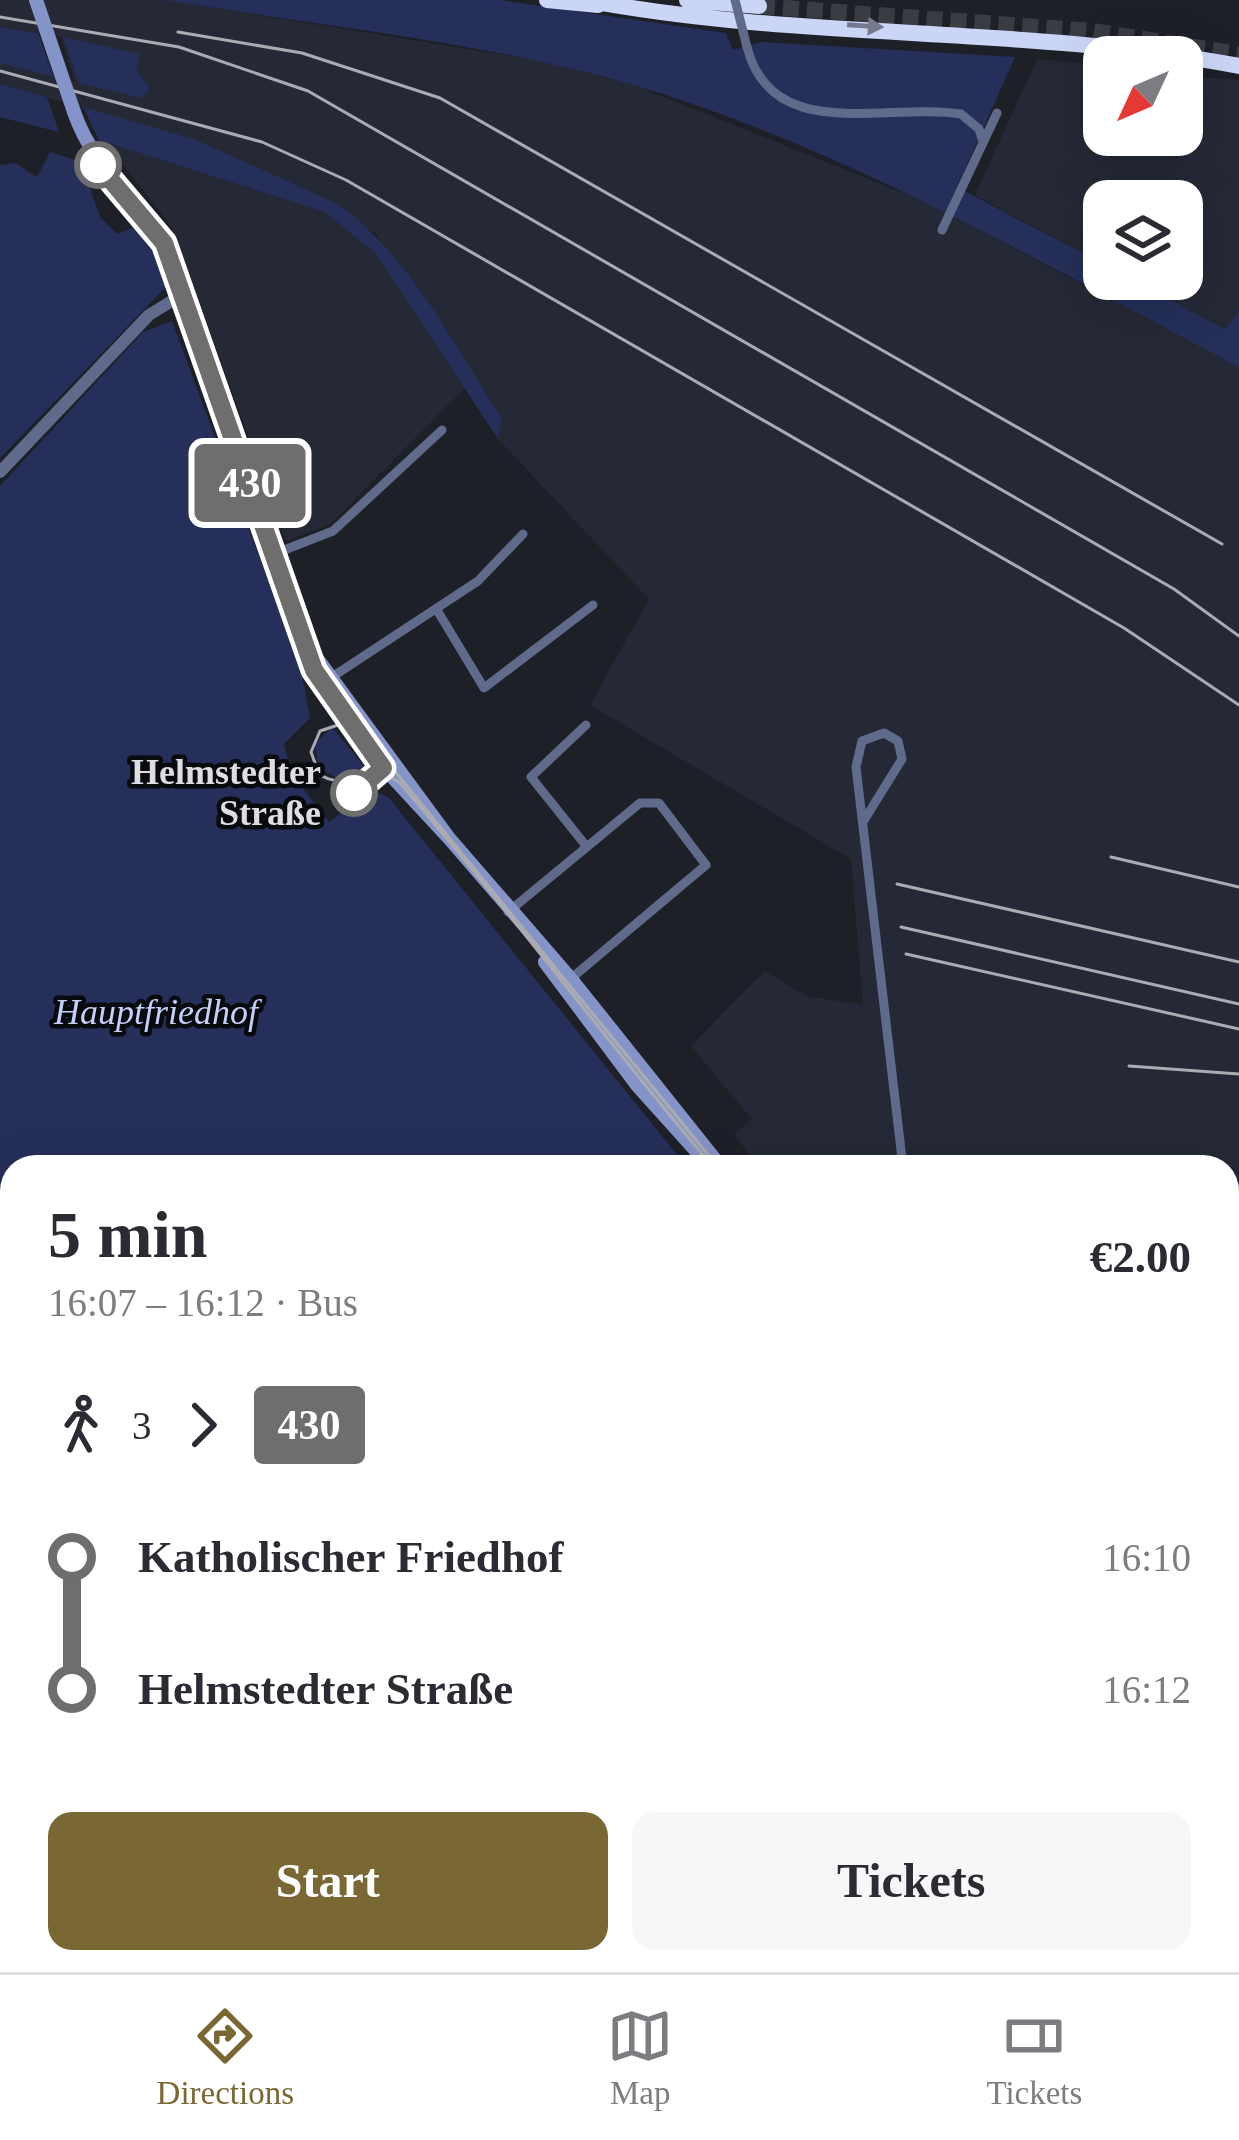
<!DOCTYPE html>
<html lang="en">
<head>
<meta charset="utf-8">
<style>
  body { margin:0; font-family:Georgia,serif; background:#f7f7f7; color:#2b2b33; height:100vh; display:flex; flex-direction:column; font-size:45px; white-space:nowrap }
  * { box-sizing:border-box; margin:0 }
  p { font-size:39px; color:#7c7c81 }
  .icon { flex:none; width:66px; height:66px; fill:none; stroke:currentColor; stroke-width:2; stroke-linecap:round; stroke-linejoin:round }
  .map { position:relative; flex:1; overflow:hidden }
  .sheet { position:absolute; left:0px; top:1155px; width:1239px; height:819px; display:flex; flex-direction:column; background:#fff; border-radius:36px 36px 0 0; box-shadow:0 12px 48px #0002 }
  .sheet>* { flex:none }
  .badge { padding:0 24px; border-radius:9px; font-size:42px; line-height:78px }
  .needle { width:78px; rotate:226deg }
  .buttons { position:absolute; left:1083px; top:36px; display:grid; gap:24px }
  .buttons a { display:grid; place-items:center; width:120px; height:120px; border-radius:24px; background:#fff; box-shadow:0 12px 48px #0002; font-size:60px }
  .map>.badge { position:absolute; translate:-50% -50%; box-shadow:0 0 0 6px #fff }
  .legs { display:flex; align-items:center; gap:18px; height:132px; padding:0 48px; font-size:39px }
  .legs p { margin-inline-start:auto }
  .head { display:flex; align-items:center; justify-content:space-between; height:204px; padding:0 48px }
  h1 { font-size:66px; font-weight:600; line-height:90px }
  .action { display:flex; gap:24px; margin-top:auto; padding:24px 48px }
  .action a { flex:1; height:138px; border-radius:24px; background:#796833; color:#fff; font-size:48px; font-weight:600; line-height:138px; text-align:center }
  .action a+a { background:#f7f7f7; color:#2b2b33 }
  ul { padding:0 48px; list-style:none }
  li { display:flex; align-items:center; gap:42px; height:132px; font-size:45px }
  li i { display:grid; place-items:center; width:18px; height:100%; margin:0 15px; background:currentColor }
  li i::after { content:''; width:30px; height:30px; margin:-15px; border:9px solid; border-radius:50%; background:#fff }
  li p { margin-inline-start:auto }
  li:first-child i { background:linear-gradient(#0000 50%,currentColor 0) }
  li:last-child i { background:linear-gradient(currentColor 50%,#0000 0) }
  .dock { display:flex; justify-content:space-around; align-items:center; height:168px; border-top:3px solid #e1e1e2; background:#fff; font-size:33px; color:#7c7c81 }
  .dock a { display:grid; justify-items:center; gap:6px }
  .dock .on { color:#796833 }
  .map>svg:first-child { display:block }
</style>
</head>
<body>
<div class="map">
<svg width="1239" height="1972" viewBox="0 0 1239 1972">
  <rect width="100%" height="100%" fill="#1e2028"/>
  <path fill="#252936" d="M0,0H165L542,61L634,85L925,202L1239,366V1347L1227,1349V1167H760L734,1135L752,1119L691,1046L765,971L806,996L863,1005L851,859L590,705L649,599L498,439L502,419L375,233L194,139L0,84V63L75,82L61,37L0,27Z
    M1037,59L1104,65V135H1182V76L1239,80V310L1225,329L1131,279H1182V201H1104V264L975,195Z
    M106,142L325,212L376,254L465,388L329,525L286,541L173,229Z
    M0,1302L12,1312V1435L0,1426Z
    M1227,1704H1239V1893H1227Z
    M660,1962H982L981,1972H675Z"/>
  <path fill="#252f59" d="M165,0H499L726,33L733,50L761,42L1015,57L957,187L1104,264V279H1131L1225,329L1239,310V367C1044,265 843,146 630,84C480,41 320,26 165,0Z
    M0,27L38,33L54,77L0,63Z
    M63,37L140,54L136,69L150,89L141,98L79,83Z
    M0,84L47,97L59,132L0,117Z
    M83,107L194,139L336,203C410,255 454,345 502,419L498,439L376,254L325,212L99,140Z
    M50,152L81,162L100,217L117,234L135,227L151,242L166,287L0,458V165L15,163L37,177Z
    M172,321L301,670L310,718L284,744L291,773L329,822L380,785L377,792L388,797L687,1167H12V1312L0,1302V486L143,332Z
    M332,727L368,771L338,779L318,767L315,744Z
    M0,1710L12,1715V1962H118L114,1972H0Z"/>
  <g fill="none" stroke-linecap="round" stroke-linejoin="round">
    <path stroke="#3a3c44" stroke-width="16" stroke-dasharray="16 8" stroke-linecap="butt" d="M759,6L1093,31L1239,54"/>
    <path stroke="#606a8b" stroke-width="9" d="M747,47C772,145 886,102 961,114L979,129L983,142
      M942,230L997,113
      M274,554L333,531L442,430
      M437,610L484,688L593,605
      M329,679L478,581L523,534
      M586,725L531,777L587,847
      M863,822L902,759L898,741L884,733L862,741L856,767L903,1167
      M508,912L640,803H659L706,865L568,981
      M1227,1192L1239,1189
      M1227,1270L1239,1268
      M1227,1396L1239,1395
      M0,1555L12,1531
      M0,1623L12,1625
      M1227,1897L1239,1896
      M314,1962L344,1972
      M248,1972L251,1962
      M413,1972L417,1962
      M613,1972L625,1962
      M1134,1972L1142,1962
      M1219,1972L1239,1950"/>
    <path stroke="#606a8b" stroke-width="12" d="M0,472L149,315L183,294
      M1227,1577H1239
      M0,1700L12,1705
      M634,1962L648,1972
      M127,1972L131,1962
      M998,1972L999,1962"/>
    <path stroke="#8594c8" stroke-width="14" d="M74,112C96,176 145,199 169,254L320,682L373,756L448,837
      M318,660L448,837L571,979L721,1167
      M545,962L637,1085L708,1164
      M1151,1962L1163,1972"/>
    <path stroke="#cbd5f6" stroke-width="16" d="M547,0L598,5
      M585,0C801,41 1023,25 1239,66
      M687,0L759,6"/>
    <path stroke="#aaacb2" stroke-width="3" d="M713,1167C606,1041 508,908 399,782C372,764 346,793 319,774L311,752L320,731L344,723L366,736L718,1167
      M995,1972L997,1962"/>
    <path stroke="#aaacb2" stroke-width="3" d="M0,17L179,47L308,91L1174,589L1239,636
      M178,32L302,53L440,98L1222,544
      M0,71L262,142L346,180L1124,628L1239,705
      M1111,857L1239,887
      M897,884L1239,962
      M901,927L1239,1004
      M906,954L1239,1029
      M1129,1066L1239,1074
      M0,1323L12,1333
      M0,1415L12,1423
      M1227,1722H1239
      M1227,1790H1239"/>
    <path stroke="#606a8b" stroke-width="9" d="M735,0L747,47"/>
    <path stroke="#8594c8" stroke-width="14" d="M36,0L74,112"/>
  </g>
  <defs><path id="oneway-solid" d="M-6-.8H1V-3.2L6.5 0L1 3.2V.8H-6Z" transform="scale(3)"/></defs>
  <use fill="#747a8e" href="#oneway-solid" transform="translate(865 26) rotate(4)"/>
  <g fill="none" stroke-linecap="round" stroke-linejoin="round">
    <defs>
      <path id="line-1" d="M98,165L164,243L314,670L383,768L354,793"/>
    </defs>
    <use href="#line-1" stroke="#fff" stroke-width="27"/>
    <use href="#line-1" stroke="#6e6e6e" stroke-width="18"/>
  </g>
  <g fill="#fff" stroke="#6e6e6e" stroke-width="6">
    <circle cx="98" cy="165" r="21"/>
    <circle cx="354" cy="793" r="21"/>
  </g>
  <g text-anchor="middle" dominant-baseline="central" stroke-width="9" stroke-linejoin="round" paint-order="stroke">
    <g font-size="36" font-weight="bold" fill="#dcdee3" stroke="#090a0e" text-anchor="end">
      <text x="321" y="772">Helmstedter<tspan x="321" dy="41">Straße</tspan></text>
    </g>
    <g font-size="36" font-style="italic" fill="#c3d0f9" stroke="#090a0e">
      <text x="156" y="1012">Hauptfriedhof</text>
    </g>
  </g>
</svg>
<div class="buttons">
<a><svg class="needle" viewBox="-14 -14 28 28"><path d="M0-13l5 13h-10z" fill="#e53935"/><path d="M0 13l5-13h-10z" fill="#7c7c81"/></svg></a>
<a><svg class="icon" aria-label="layers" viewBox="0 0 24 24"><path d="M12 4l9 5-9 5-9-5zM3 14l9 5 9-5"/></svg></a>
</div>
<b class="badge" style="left:250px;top:483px;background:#6e6e6e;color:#fff">430</b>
<section class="sheet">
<div class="head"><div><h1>5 min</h1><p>16:07 – 16:12 · Bus</p></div><b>€2.00</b></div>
<div class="legs"><svg class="icon" aria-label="walk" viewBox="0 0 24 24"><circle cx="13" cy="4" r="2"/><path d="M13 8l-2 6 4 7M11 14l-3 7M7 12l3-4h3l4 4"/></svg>3<svg class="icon" aria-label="forward" viewBox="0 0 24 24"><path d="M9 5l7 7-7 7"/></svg><b class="badge" style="background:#6e6e6e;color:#fff">430</b></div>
<ul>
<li><i style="color:#6e6e6e"></i><b>Katholischer Friedhof</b><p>16:10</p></li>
<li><i style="color:#6e6e6e"></i><b>Helmstedter Straße</b><p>16:12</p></li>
</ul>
<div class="action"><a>Start</a><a>Tickets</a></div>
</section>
</div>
<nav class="dock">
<a class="on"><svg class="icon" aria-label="directions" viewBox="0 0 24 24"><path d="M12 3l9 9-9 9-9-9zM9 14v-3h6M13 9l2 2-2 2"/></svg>Directions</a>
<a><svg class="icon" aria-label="map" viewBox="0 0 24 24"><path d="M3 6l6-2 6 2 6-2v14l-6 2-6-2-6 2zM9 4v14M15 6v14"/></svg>Map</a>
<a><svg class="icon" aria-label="tickets" viewBox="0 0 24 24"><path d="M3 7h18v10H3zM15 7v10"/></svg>Tickets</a>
</nav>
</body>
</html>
